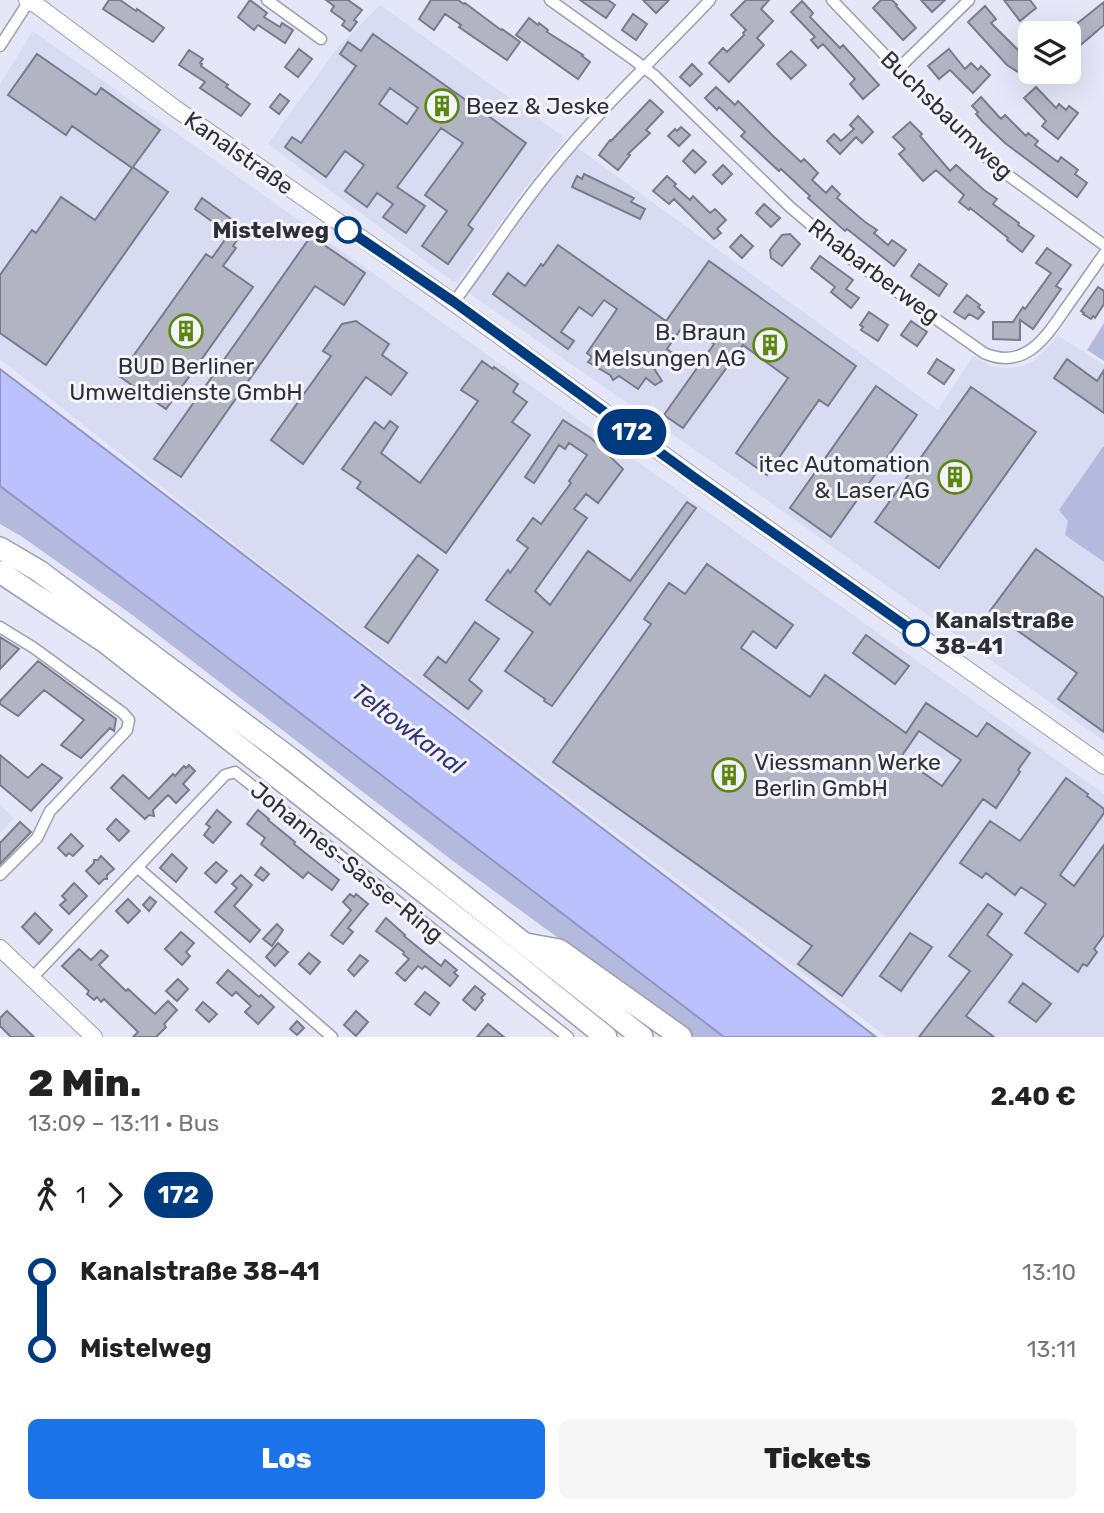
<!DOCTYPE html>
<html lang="de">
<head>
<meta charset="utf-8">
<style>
  body { margin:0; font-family:Rubik,sans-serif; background:#f6f6f6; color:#222; height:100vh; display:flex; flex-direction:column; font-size:26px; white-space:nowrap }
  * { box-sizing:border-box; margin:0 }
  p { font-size:23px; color:#767676 }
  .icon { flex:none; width:38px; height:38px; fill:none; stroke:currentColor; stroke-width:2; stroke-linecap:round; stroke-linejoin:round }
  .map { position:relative; height:1037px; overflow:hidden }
  .panel { display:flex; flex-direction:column; background:#fff; flex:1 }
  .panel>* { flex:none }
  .badge { padding:0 14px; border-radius:23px; font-size:24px; line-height:46px }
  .fabs { position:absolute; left:1018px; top:21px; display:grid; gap:14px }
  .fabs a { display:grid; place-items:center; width:63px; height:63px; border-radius:10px; background:#fff; box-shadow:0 7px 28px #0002; font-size:35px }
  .map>.badge { position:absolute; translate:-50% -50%; box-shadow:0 0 0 4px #fff }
  .legs { display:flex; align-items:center; gap:10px; height:77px; padding:0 28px; font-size:23px }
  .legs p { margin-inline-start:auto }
  .headline { display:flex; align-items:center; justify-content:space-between; height:119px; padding:0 28px }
  h1 { font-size:38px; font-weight:800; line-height:52px }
  .action { display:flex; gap:14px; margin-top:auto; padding:14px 28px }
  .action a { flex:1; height:80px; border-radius:10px; background:#1a73e8; color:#fff; font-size:28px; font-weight:800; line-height:80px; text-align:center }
  .action a+a { background:#f6f6f6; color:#222 }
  ul { padding:0 28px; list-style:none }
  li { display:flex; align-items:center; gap:24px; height:77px; font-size:26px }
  li i { display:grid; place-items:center; width:10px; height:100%; margin:0 9px; background:currentColor }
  li i::after { content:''; width:18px; height:18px; margin:-9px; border:5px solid; border-radius:50%; background:#fff }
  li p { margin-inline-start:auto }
  li:first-child i { background:linear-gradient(#0000 50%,currentColor 0) }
  li:last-child i { background:linear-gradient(currentColor 50%,#0000 0) }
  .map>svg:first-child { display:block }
</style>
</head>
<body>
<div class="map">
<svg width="1104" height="1037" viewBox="0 0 1104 1037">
  <rect width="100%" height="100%" fill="#e5e7f8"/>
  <path fill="#d8dbf2" d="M380,5L565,138L526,187L457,282L452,281L268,144L338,47Z
    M33,31L1104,794V1037H887L381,656L247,554L0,359V84Z
    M578,148L938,410L973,356L990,366L1005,368L1020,367L1034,361L1050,345L1057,335L1104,365V741L760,495L470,294V291L531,204Z
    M0,805L14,818L0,833Z"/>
  <path fill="#b4b9de" d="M1104,323V361L1087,350Z
    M1103,447H1104V562L1065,535L1068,521L1059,510Z
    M0,486L198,635L724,1037H694L453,861L131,614L21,536L0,524Z"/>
  <path fill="#bac1fc" stroke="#9096c1" stroke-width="2" d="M0,369L876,1037H724L198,635L0,486Z"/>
  <path fill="#b2b4c4" stroke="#797b8a" stroke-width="2" fill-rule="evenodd" d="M109,0H120L136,11L137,9L164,28L153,42L103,9Z
    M250,0L267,13L264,17L280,27L282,23L293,30L285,43L258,25L254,30L238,17Z
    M326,0H348L362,10L354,20L357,22L350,31L342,25L345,21L331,11L334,6Z
    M431,0H458L464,4L465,3L501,30L502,29L520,42L507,60L459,27L461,25L445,14L434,30L419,19Z
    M580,0H608L615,5L606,18Z
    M643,0H669L656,13Z
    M746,0H769L761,9L773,21L757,38L764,45L729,82L709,63L723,48L727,52L744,35L743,33L746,30L731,15Z
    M881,0H892L897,5L896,6L916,28L903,40L873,8Z
    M921,0H945L932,12Z
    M1004,0H1030L1036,8L1020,21Z
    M802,1L813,13L810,17L840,48L843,45L879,85L863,99L850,84L855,79L823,44L818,48L811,40L815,37L791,12Z
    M1104,2V25L1069,55V30Z
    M985,6L996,19L991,23L1022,54L1031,59V70L1026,77L1007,65L968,22Z
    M633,14L647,24L636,40L622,30Z
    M529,18L538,25L539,23L548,30L547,32L583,55L582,56L590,62L578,79L516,35Z
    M373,34L526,143L468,225L473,229L448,264L422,246L447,211L425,195L463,143L441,128L397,187L425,206L406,233L383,217L393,204L377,193L367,207L345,191L364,165L345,151L326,177L285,147L292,137L301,143L356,66L340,54L348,42L361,51ZM390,88L418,108L407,124L379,104Z
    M299,49L312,59L298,77L285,67Z
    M949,49L965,69L971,63L978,70L981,66L990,75L973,93L950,70L939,79L928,66Z
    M189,50L203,59L200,63L202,64L201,66L228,85L226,87L250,104L241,116L200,88L205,82L179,65Z
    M791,51L806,65L791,79L777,64Z
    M37,54L96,95L101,88L160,130L133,167L168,192L46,365L0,333V275L32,230L36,233L61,197L95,220L132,168L72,126L66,135L8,95Z
    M692,64L702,74L690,86L680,77Z
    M716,87L735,105L738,101L772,135L801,162L804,159L818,173L812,180L826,193L832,186L840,194L837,198L865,222L877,230L874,233L888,245L892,240L906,250L894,266L847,229L845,231L808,198L810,196L781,169L779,171L741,136L745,132L719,107L717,110L705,98Z
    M1036,87L1056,108L1059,104L1066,110L1069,106L1078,113L1058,139L1042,126L1046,121L1024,98Z
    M280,94L289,101L279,114L270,107Z
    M981,97L1001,119L1005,115L1026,136L1028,133L1038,141L1035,145L1058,162L1061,157L1078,170L1075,174L1087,183L1077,197L1005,143L983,122L976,114L978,112L972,106Z
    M650,100L663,112L646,130L650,133L628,154L630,155L618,170L599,155L610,140L611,141Z
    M858,116L873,132L862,143L856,137L840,154L827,141L834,134L841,141L854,129L850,125Z
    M910,122L922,134L920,136L950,171L956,165L984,190L997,199L993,204L1019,223L1018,225L1034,236L1022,252L1007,240L1008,238L993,226L970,208L969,210L959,202L964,195L936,170L923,181L899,154L905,149L893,137Z
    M681,127L690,135L679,146L668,136L675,129L677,131Z
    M693,150L706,162L695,173L683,161Z
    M723,165L732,174L722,184L713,175Z
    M584,174L634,198L631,202L645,209L640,219L572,187L577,176L582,179Z
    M667,176L676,184L674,186L690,200L693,196L710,213L715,209L726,220L717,229L721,233L714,239L674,199L669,204L653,191Z
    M202,198L245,229L233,246L236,248L223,266L253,287L166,409L119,376L206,254L212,258L229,234L195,209Z
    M764,204L780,218L771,227L756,213Z
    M790,234L800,244L782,266L771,258L770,250L782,235Z
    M741,235L753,246L742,258L730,247Z
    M311,236L365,273L344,305L315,286L181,477L154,459Z
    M558,245L666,321L709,261L856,366L828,406L819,400L767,475L736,453L788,378L743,345L683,428L664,415L714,344L685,323L667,349L678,357L673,361L672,366L646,356L662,381L655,385L646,378L638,389L619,376L613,380L610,375L588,362L592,357L587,353L617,309L604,300L592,316L579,307L561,332L574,341L568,349L493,294L508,273L525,286L541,264L543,266Z
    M1047,248L1071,265L1056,286L1061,289L1033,329L1020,320V340L993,339V322H1013L1023,307L1025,309L1051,273L1036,263Z
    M820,256L853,280L846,289L859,298L851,308L831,292L835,287L811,268Z
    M919,264L947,284L939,296L911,276Z
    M1098,287L1104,291V304L1095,318L1093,316L1091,319L1083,314L1084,313L1081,311Z
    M967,295L980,305L978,307L984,312L978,319L969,314L965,319L954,312Z
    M869,312L888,325L878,341L861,330L863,327L860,325Z
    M356,321L389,344L382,355L407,373L391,395L366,377L303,464L271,440L331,356L323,351L342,324Z
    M911,321L927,332L917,346L901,335Z
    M937,359L954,370L944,384L928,373Z
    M1067,359L1097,381L1104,370V413L1054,378Z
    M482,361L493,369L494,367L518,384L513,392L527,402L512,422L530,435L446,553L357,488L361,482L342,469L375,422L384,429L390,421L398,427L381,453L420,483L478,401L461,390Z
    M876,386L917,415L831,537L790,508Z
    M971,387L1036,432L939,568L875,522Z
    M563,420L591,438L623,469L598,503L586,494L574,509L587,518L535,591L550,605L588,551L630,581L687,502L696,508L552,706L544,701L545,699L505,671L533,632L486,600L508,570L510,573L528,548L517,540L533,518L541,524L571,483L569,481L587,455L569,443L565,449L559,445L534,483L525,477Z
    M1036,549L1104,598V732L1058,699L1077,673L990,611Z
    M418,555L438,570L388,643L365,627Z
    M707,564L793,625L776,648L753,631L741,648L810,697L825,675L906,733L926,703L977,737L987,723L1030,753L1018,770L1020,772L996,808L983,799L842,996L798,964L812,946L553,762L651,624L644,619L669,583L685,594ZM919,731L961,760L942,786L901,757Z
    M475,622L499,639L469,680L482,691L468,709L424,675L438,657L446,663Z
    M866,635L909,666L895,684L853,653Z
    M0,637L19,649L0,669Z
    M38,661L116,719L114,731L110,728L81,758L61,745L84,720L44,690L18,716L0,704V701Z
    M0,755L28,778L42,764L62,778L31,811L0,785Z
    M189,765L195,771L183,784L189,790L176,803L168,795L153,810L154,816L149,815L145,819L111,788L123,775L149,799L173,774L175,776L184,766L186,768Z
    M1066,778L1088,794L1087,796L1104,809V813L1060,875L1074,886L1104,845V935L1094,949L1097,952L1087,966L1083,964L1078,972L1025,933L1046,904L1021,887L1015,895L986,873L982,878L960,863L990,821L1020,841Z
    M217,810L231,822L213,843L204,835L210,827L206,824Z
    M258,810L269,819L268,820L295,842L294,844L339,880L332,890L308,872L303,878L261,844L265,838L247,824Z
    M116,819L129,831L119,841L107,829Z
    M20,822L31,832L0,864V843Z
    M71,834L83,846L73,856L69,853L66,856L58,848Z
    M172,854L187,868L176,882L160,868Z
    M101,856L114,869L107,875V879H104L99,884L86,871L94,863V860H98Z
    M216,862L227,871L216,883L205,873Z
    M261,867L269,874L263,881L255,875Z
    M241,875L252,885L234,906L260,930L250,942L215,912L237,888L232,884Z
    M74,883L87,896L69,914L60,905L66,900L62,896Z
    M350,894L354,897L356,894L368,904L348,928L353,932L343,944L331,935L351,910L343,902Z
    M150,897L156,902L149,911L143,905Z
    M128,899L140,911L128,923L116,911Z
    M988,904L1002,914L987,935L1012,955L966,1016L994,1037H919L970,971L949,956Z
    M35,913L52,930L39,944L22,927Z
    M386,918L405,935L404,936L441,966L445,960L457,970L454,973L458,976L450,986L425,966L422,969L418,966L405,981L396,973L409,959L403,954L404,952L376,931Z
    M277,924L283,930L272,946L263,939Z
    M181,932L194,943L186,952L190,956L182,965L165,949Z
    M910,933L932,947L901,991L880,976Z
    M278,943L288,952L275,966L266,957Z
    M79,949L91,960L101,950L108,956L99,965L126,991L128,989L155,1014L168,1001L177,1010L164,1024L166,1027L156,1037H133L138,1032L133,1027L104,999L101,1002L97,997L94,1000L87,994L89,991L62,966Z
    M309,953L320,962L310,974L299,964Z
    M360,955L368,961L354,976L348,970Z
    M228,970L259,997L261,995L274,1007L258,1024L245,1012L251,1006L236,992L232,996L217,983Z
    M178,979L188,989L177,1001L166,991Z
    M1023,983L1051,1004L1036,1022L1009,1002Z
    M475,986L485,994L481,998L483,1000L475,1010L463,1000Z
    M425,992L439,1003L430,1015L415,1004Z
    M203,1002L217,1014L209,1022L196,1010Z
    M7,1011L34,1037H11L0,1026V1018Z
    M356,1011L368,1022L356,1036L344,1025Z
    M297,1021L304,1028L297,1035L290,1029Z
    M488,1024L504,1037H477Z"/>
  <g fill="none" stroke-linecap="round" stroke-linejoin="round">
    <defs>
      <path id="street" d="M267,0L321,39
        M550,0L634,60L655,76L790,207L855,262L984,353C1025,371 1046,337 1066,308C1079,290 1091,272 1104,254
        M832,0L960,133L998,168L1104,245
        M0,46L29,1
        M898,69L969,0
        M454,302C487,258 516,211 552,168C600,109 658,55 710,0
        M0,627L34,648L123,713L129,720L127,730L55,806L50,811L37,838L0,875
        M137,867L332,1037
        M32,978L225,775L235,772L568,1037"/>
      <path id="secondary" d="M27,0L38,6L176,109L436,290L696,478L1104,766
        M0,948L94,1037"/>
      <path id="highway" d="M0,548L39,571L291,759L642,1037
        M0,572L105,642L507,957L606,1037
        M526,944L559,950L681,1037"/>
    </defs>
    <use href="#street" stroke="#9c9eae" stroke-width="13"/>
    <use href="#secondary" stroke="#9c9eae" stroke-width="18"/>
    <use href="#highway" stroke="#9c9eae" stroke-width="24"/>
    <use href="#street" stroke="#fff" stroke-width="10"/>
    <use href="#secondary" stroke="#fff" stroke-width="16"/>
    <use href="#highway" stroke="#fff" stroke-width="21"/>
  </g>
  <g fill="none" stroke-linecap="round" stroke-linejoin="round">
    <defs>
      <path id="line-1" d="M348,230L454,302L695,478L916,633"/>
    </defs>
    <use href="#line-1" stroke="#fff" stroke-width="16"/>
    <use href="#line-1" stroke="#003b80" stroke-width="10"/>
  </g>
  <defs>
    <symbol id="building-ring" viewBox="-11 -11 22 22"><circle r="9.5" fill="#f4f5fc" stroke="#5c8610" stroke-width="1.5"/><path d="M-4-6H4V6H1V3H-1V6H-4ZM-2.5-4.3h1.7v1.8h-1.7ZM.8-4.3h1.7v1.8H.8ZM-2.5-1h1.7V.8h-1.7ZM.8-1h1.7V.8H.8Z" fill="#5c8610"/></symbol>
  </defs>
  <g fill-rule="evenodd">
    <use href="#building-ring" x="423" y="87" width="38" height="38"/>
    <use href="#building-ring" x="167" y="312" width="38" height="38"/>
    <use href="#building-ring" x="751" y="326" width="38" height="38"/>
    <use href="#building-ring" x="936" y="458" width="38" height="38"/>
    <use href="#building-ring" x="710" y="756" width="38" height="38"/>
  </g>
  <g fill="#fff" stroke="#003b80" stroke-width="3.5">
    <circle cx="348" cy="230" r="12"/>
    <circle cx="916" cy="633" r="12"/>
  </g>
  <g text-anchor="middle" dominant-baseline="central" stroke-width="6" stroke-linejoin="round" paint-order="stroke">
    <g font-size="23" fill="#2f3037" stroke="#f4f5fc" text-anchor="start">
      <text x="466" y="106">Beez &amp; Jeske</text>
      <text x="746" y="332" text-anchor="end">B. Braun<tspan x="746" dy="26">Melsungen AG</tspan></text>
      <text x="186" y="366" text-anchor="middle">BUD Berliner<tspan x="186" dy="26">Umweltdienste GmbH</tspan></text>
      <text x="930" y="464" text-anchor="end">itec Automation<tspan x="930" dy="26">&amp; Laser AG</tspan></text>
      <text x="754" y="762">Viessmann Werke<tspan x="754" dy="26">Berlin GmbH</tspan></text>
    </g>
    <g font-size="23" fill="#2f3037" stroke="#f4f5fc">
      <text transform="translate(947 115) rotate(44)">Buchsbaumweg</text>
      <text transform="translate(239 153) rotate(35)">Kanalstraße</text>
      <text transform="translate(874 271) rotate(37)">Rhabarberweg</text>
      <text transform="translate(347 862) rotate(39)">Johannes-Sasse-Ring</text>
    </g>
    <g font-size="23" font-weight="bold" fill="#2f3037" stroke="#f4f5fc" text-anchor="end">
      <text x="329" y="230">Mistelweg</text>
      <text x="935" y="620" text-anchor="start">Kanalstraße<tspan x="935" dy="26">38-41</tspan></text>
    </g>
    <g font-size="24" font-style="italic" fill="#343478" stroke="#f4f5fc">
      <text transform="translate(408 729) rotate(37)">Teltowkanal</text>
    </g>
  </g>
</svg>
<div class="fabs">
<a><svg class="icon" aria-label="layers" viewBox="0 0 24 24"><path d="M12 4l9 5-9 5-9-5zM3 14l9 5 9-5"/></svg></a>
</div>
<b class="badge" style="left:632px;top:432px;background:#003b80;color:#fff">172</b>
</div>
<section class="panel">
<div class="headline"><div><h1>2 Min.</h1><p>13:09 – 13:11 · Bus</p></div><b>2.40 €</b></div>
<div class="legs"><svg class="icon" aria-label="walk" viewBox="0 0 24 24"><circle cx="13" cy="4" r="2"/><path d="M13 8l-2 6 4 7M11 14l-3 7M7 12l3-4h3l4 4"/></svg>1<svg class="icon" aria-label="forward" viewBox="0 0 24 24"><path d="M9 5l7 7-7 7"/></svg><b class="badge" style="background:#003b80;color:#fff">172</b></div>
<ul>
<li><i style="color:#003b80"></i><b>Kanalstraße 38-41</b><p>13:10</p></li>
<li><i style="color:#003b80"></i><b>Mistelweg</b><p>13:11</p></li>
</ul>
<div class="action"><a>Los</a><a>Tickets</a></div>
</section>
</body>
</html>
